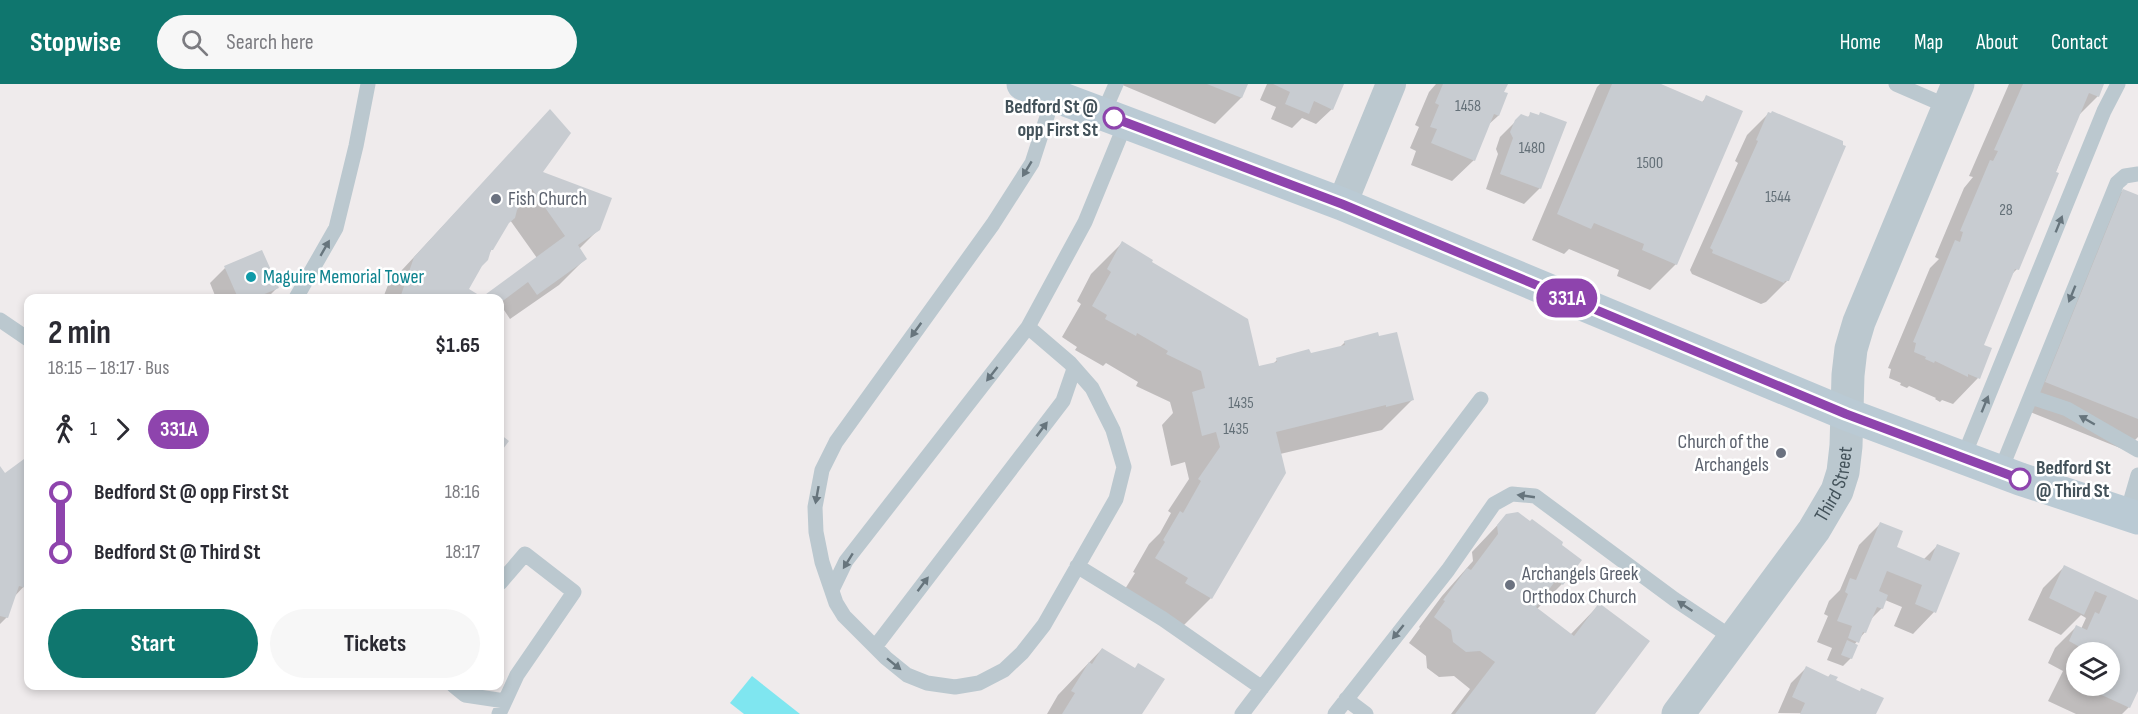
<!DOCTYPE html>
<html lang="en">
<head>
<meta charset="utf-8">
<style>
  body { margin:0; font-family:"Sofia Sans Condensed",sans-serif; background:#f7f7f7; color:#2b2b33; height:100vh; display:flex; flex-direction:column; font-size:22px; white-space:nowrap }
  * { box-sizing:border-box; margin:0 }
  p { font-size:20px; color:#7c7c81 }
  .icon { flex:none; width:33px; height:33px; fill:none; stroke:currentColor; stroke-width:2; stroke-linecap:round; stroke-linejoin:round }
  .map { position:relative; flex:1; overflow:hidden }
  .drawer { position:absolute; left:24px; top:210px; width:480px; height:396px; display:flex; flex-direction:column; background:#fff; border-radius:12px; box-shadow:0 3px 9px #0003 }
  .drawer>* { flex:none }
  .badge { padding:0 12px; border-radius:20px; font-size:21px; line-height:39px }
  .buttons { position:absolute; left:2066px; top:558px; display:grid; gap:12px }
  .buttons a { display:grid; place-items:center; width:54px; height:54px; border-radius:50%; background:#fff; box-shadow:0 3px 9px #0003; font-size:30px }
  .map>.badge { position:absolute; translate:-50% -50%; box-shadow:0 0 0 3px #fff }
  .legs { display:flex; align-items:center; gap:9px; height:66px; padding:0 24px; font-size:20px }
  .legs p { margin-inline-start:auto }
  .summary { display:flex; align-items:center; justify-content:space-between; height:102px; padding:0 24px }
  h1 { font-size:33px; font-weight:700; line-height:45px }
  .primary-button { display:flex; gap:12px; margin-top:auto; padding:12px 24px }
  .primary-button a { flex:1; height:69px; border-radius:36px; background:#0f766e; color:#fff; font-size:24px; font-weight:700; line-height:69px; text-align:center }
  .primary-button a+a { background:#f7f7f7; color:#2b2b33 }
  ul { padding:0 24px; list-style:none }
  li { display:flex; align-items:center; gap:21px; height:60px; font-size:22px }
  li i { display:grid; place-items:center; width:9px; height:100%; margin:0 8px; background:currentColor }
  li i::after { content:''; width:15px; height:15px; margin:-8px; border:4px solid; border-radius:50%; background:#fff }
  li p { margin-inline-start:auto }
  li:first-child i { background:linear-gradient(#0000 50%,currentColor 0) }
  li:last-child i { background:linear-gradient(currentColor 50%,#0000 0) }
  header { display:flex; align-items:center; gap:36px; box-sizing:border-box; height:84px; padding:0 30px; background:#0f766e; color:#fff }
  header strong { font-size:28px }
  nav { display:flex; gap:33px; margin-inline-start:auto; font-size:21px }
  .search { width:420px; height:54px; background:#f7f7f7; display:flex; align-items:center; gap:15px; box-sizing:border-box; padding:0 21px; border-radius:33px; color:#7c7c81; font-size:22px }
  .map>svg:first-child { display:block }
</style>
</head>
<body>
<header>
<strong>Stopwise</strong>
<div class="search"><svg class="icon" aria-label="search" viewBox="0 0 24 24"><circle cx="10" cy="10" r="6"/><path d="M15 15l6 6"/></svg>Search here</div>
<nav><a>Home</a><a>Map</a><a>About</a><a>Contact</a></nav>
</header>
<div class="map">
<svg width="2138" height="630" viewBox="0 0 2138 630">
  <rect width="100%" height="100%" fill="#efebec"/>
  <path fill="#7fe6f0" d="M752,592L800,630H744L730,619Z"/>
  <path fill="#0003" fill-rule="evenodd" d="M1120,0H1246L1241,14L1215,40Z
    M1267,0H1342L1332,25L1316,40L1302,34L1292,44L1271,35L1276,23L1260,16Z
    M1436,0H1505L1502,8L1506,10L1498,32L1488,41L1474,76L1452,97L1411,81L1416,67L1410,64L1419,43L1415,41L1429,8Z
    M1600,0H1657L1701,19L1707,13L1676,180L1650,206L1617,192L1619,186L1569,165L1564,170L1532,156L1597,3Z
    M2009,0H2103L2098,12L2078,32L2017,185L2010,192L1982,261L1978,294L1953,320L1942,316L1940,318L1935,315L1936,314L1909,302L1907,304L1900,301L1901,299L1889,294L1891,285L1888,284L1930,184L1939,175L1935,173L1964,104L1973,93L1969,92Z
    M550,27L541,89L599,145L579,165L585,175L559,201L510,235L502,223L500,224V214H483L537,174L510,136L467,205L482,214H383L388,201Z
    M1531,30L1540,104L1524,120L1486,105L1498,70L1496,65L1500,53L1516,37L1527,34Z
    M1768,30L1841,62L1788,196L1766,218L1761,220L1692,190L1690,186L1738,79L1735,77L1747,51Z
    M2123,106L2138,112V353L2125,366L2020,324L2097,132Z
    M1122,159L1150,178L1258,284L1272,281L1277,276L1310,271L1339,264L1345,258L1413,315L1382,346L1280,370L1211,514L1180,545L1125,505L1135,489L1133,488L1149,460L1160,449L1171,429L1168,427L1189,395L1185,378L1171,382L1162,341L1173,329L1170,318L1136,302L1138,298L1106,279L1103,282L1075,266L1077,263L1062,253L1081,220L1077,217L1091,190Z
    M225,184L277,204L267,214H216L210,199Z
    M24,377L28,381V498L13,514L7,533L0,540V385L4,391Z
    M1506,432L1562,500L1537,525L1570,551L1599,521L1593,630H1451L1470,605L1454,592L1439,593L1427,584L1426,572L1409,559L1420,544L1419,543L1442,512L1473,477L1472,468Z
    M1880,440L1895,464L1923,476L1937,462L1934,528L1913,550L1894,542L1902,523L1885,516L1882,524L1870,536L1865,548L1854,561L1851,574L1843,582L1827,576L1832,564L1817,558L1828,532L1824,530L1829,517L1840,506L1859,461Z
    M2064,483L2138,518V603L2129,623L2122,630H2076L2048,617L2063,587L2048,579L2055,564L2076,543L2081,545L2086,534L2081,531L2061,551L2028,536L2043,504ZM2076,568H2109V602H2076Z
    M1102,565L1141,630H1047L1058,611Z
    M1806,584L1827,594L1830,591L1834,597L1875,630L1778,629L1791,599Z"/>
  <path fill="#c8ccd1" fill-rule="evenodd" d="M1207,0H1248L1242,14Z
    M1273,0H1344L1333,26L1314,17L1309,30L1285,20L1290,8Z
    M1443,0H1508L1504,8L1508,9L1499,32L1494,30L1475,77L1431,59L1437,45L1430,43L1439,21L1435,19Z
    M1612,0H1661L1703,18L1706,11L1743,27L1677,181L1642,166L1644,160L1594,139L1591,145L1557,130Z
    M2023,0H2104L2099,13L2089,9L2056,88L2059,89L2019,186L2015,185L1984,261L1992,264L1980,295L1968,290V293L1935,277L1934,279L1925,275L1926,273L1914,268L1916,259L1913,258L1955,156L1960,158L1963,148L1960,147L1990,76L1993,77L1998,67L1994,66Z
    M550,25L571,49L543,88L612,114L600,146L578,161L587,175L537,211L528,198L500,219V214H400L414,173ZM532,105L565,152L482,213L469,205L482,182L488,176L491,166H493L509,139L515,134L517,126Z
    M1772,27L1843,57V61L1846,62L1789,197H1785L1784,199L1712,169L1713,166L1710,164L1758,57L1756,56L1768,28L1771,29Z
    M1530,28L1539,31L1540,28L1567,38L1541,105L1500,90L1513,54L1510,48L1515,36L1521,30L1529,33Z
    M2123,105L2138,111V335L2045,298Z
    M1122,157L1153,176L1152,178L1248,235L1259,282L1277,278L1276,274L1309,265L1311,269L1345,261L1344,257L1378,248L1379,252L1397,248L1414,316L1386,323V321L1276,348L1286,389L1212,515L1185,499L1188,494L1155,474L1165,458L1163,456L1180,427L1183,429L1201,397L1198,395L1220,363L1216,348L1202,352L1192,308L1205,304L1201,287L1166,270L1168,267L1137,249L1136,252L1105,235L1107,231L1092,222L1111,188L1107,185Z
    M262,166L279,204L255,214H238L224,182Z
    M500,350L509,357L500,369Z
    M24,375L28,379V500L26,504L19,502L8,534L0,532V382L5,389Z
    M1518,428L1530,437L1532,435L1563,458L1562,461L1582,476L1563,501L1556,496L1536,523L1574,552L1599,519L1650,557L1595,630H1455L1495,578L1480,567L1466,568L1453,558L1451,546L1434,533L1445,517L1443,516L1467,484L1471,486L1498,450L1497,441L1506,430Z
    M1880,438L1903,447L1897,463L1930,477L1937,460L1960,469L1936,529L1915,520L1922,501L1887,487L1879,507L1888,511L1883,525L1877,523L1866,549L1863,548L1859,559L1848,554L1852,542L1837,537L1848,510L1845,508L1850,494L1856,496Z
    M2064,481L2138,516V607L2130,624L2082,602H2109V568H2081L2083,565L2069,557L2076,541L2087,546L2095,528L2099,530L2107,512L2095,507L2084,531L2049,514Z
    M1847,556L1858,561L1852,575L1841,571Z
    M1102,564L1135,584L1138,579L1165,595L1142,630H1062L1075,609L1071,607L1089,578L1092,580Z
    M2076,580V599L2069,595Z
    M1806,582L1829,593L1830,590L1838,593L1836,596L1860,607L1861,604L1884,614L1876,630H1800L1805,619L1792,613Z"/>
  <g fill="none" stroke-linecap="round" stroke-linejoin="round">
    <path stroke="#bbc8cf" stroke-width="15" d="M1896,0L1949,23
      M1054,11L1032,79L993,140L836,358L822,386L815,423L816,448L822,478L836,519L844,532L886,574L907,591L927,599L955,603L979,599L1004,586L1022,569L1044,541L1116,415L1124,383L1113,346L1092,304L1070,279L1028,243L1085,138L1126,38
      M1103,30L1116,0
      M296,214L336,144L356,62L368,0
      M0,236L28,255
      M2031,313L2067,325L2138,366
      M1963,374L2104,27L2118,0
      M2000,388L2117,99L2125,92L2138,90
      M2127,429L2138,391
      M1077,482L1163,535L1262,604
      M832,506L846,477L1028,243
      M875,563L1063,317L1074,285
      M454,602L465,611L505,617
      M1346,615L1366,630
      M499,630L517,591L574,508L525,470L500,499
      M1242,630L1481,315
      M1335,630L1448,486L1494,420L1512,410L1535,412L1674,515L1734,555"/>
    <path stroke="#bbc8cf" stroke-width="30" d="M1342,120L1391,0"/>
    <path stroke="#bbc8cf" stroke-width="33" id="s1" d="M1678,630L1814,446L1837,407L1843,388L1846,362L1848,291L1851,265L1859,238L1958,0"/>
    <path stroke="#bacad4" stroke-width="33" d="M1023,0L1342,120L1846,330L2020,395L2138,434"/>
  </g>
  <defs><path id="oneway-solid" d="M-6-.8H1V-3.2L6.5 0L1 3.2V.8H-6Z" transform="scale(1.5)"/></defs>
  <g fill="#67757d">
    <use href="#oneway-solid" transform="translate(1027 85) rotate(121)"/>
    <use href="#oneway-solid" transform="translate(2059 140) rotate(-68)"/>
    <use href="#oneway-solid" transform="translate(325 164) rotate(-60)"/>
    <use href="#oneway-solid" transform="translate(2072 210) rotate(112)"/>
    <use href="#oneway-solid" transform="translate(916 246) rotate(126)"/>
    <use href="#oneway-solid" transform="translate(992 290) rotate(128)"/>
    <use href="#oneway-solid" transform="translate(1985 320) rotate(-68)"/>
    <use href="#oneway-solid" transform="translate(2087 336) rotate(-150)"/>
    <use href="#oneway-solid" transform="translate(1042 345) rotate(-53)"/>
    <use href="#oneway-solid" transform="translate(817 411) rotate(100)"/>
    <use href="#oneway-solid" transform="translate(1526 412) rotate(-172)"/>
    <use href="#oneway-solid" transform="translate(848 477) rotate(122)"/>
    <use href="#oneway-solid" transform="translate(923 500) rotate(-53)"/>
    <use href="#oneway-solid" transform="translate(1685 522) rotate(-146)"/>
    <use href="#oneway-solid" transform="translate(1398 548) rotate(129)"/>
    <use href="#oneway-solid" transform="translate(894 580) rotate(39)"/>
  </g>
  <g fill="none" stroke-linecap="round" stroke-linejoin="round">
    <defs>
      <path id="line-1" d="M1114,34L1342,120L1846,330L2020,395"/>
    </defs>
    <use href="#line-1" stroke="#fff" stroke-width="14"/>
    <use href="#line-1" stroke="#8e44ad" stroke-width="9"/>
  </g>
  <g fill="#fff" stroke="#8e44ad" stroke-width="3">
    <circle cx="1114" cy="34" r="10"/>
    <circle cx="2020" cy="395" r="10"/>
  </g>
  <g fill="#6b7280" stroke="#fff" stroke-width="2">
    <circle cx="496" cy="115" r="6"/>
    <circle cx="1781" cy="369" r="6"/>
    <circle cx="1510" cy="501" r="6"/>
  </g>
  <circle fill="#0f9aa8" stroke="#fff" stroke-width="2" cx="251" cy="193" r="6"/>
  <g text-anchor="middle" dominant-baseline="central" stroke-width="5" stroke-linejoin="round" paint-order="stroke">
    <g font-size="16" fill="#647078">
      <text x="1468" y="22">1458</text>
      <text x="1532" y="64">1480</text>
      <text x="1650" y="79">1500</text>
      <text x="1778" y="113">1544</text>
      <text x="2006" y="126">28</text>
      <text x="1241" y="319">1435</text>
      <text x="1236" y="345">1435</text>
    </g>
    <g font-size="20" font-weight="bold" fill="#43525a" stroke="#fff" text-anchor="end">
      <text x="1098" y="23">Bedford St @<tspan x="1098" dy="23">opp First St</tspan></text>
      <text x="2036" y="384" text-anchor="start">Bedford St<tspan x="2036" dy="23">@ Third St</tspan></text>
    </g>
    <g font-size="20" fill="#5b616d" stroke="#fff" text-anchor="start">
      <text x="508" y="115">Fish Church</text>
      <text x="1769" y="358" text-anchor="end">Church of the<tspan x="1769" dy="23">Archangels</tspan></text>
      <text x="1522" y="490">Archangels Greek<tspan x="1522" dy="23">Orthodox Church</tspan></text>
    </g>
    <g font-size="20" fill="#0d838f" stroke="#fff" text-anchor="start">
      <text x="263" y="193">Maguire Memorial Tower</text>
    </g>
    <g font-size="20" fill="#43525a" stroke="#fff">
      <text stroke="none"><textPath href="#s1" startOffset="280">Third Street</textPath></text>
    </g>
  </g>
</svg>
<div class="buttons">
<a><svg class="icon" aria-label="layers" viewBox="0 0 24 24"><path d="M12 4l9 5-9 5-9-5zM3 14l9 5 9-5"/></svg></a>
</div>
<b class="badge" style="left:1567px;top:214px;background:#8e44ad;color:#fff">331A</b>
<section class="drawer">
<div class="summary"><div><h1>2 min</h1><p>18:15 – 18:17 · Bus</p></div><b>$1.65</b></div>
<div class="legs"><svg class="icon" aria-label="walk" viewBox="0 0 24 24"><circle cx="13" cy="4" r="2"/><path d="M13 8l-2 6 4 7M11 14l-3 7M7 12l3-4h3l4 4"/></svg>1<svg class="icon" aria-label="forward" viewBox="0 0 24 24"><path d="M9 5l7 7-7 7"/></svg><b class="badge" style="background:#8e44ad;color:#fff">331A</b></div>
<ul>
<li><i style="color:#8e44ad"></i><b>Bedford St @ opp First St</b><p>18:16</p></li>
<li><i style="color:#8e44ad"></i><b>Bedford St @ Third St</b><p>18:17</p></li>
</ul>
<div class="primary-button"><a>Start</a><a>Tickets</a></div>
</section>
</div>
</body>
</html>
